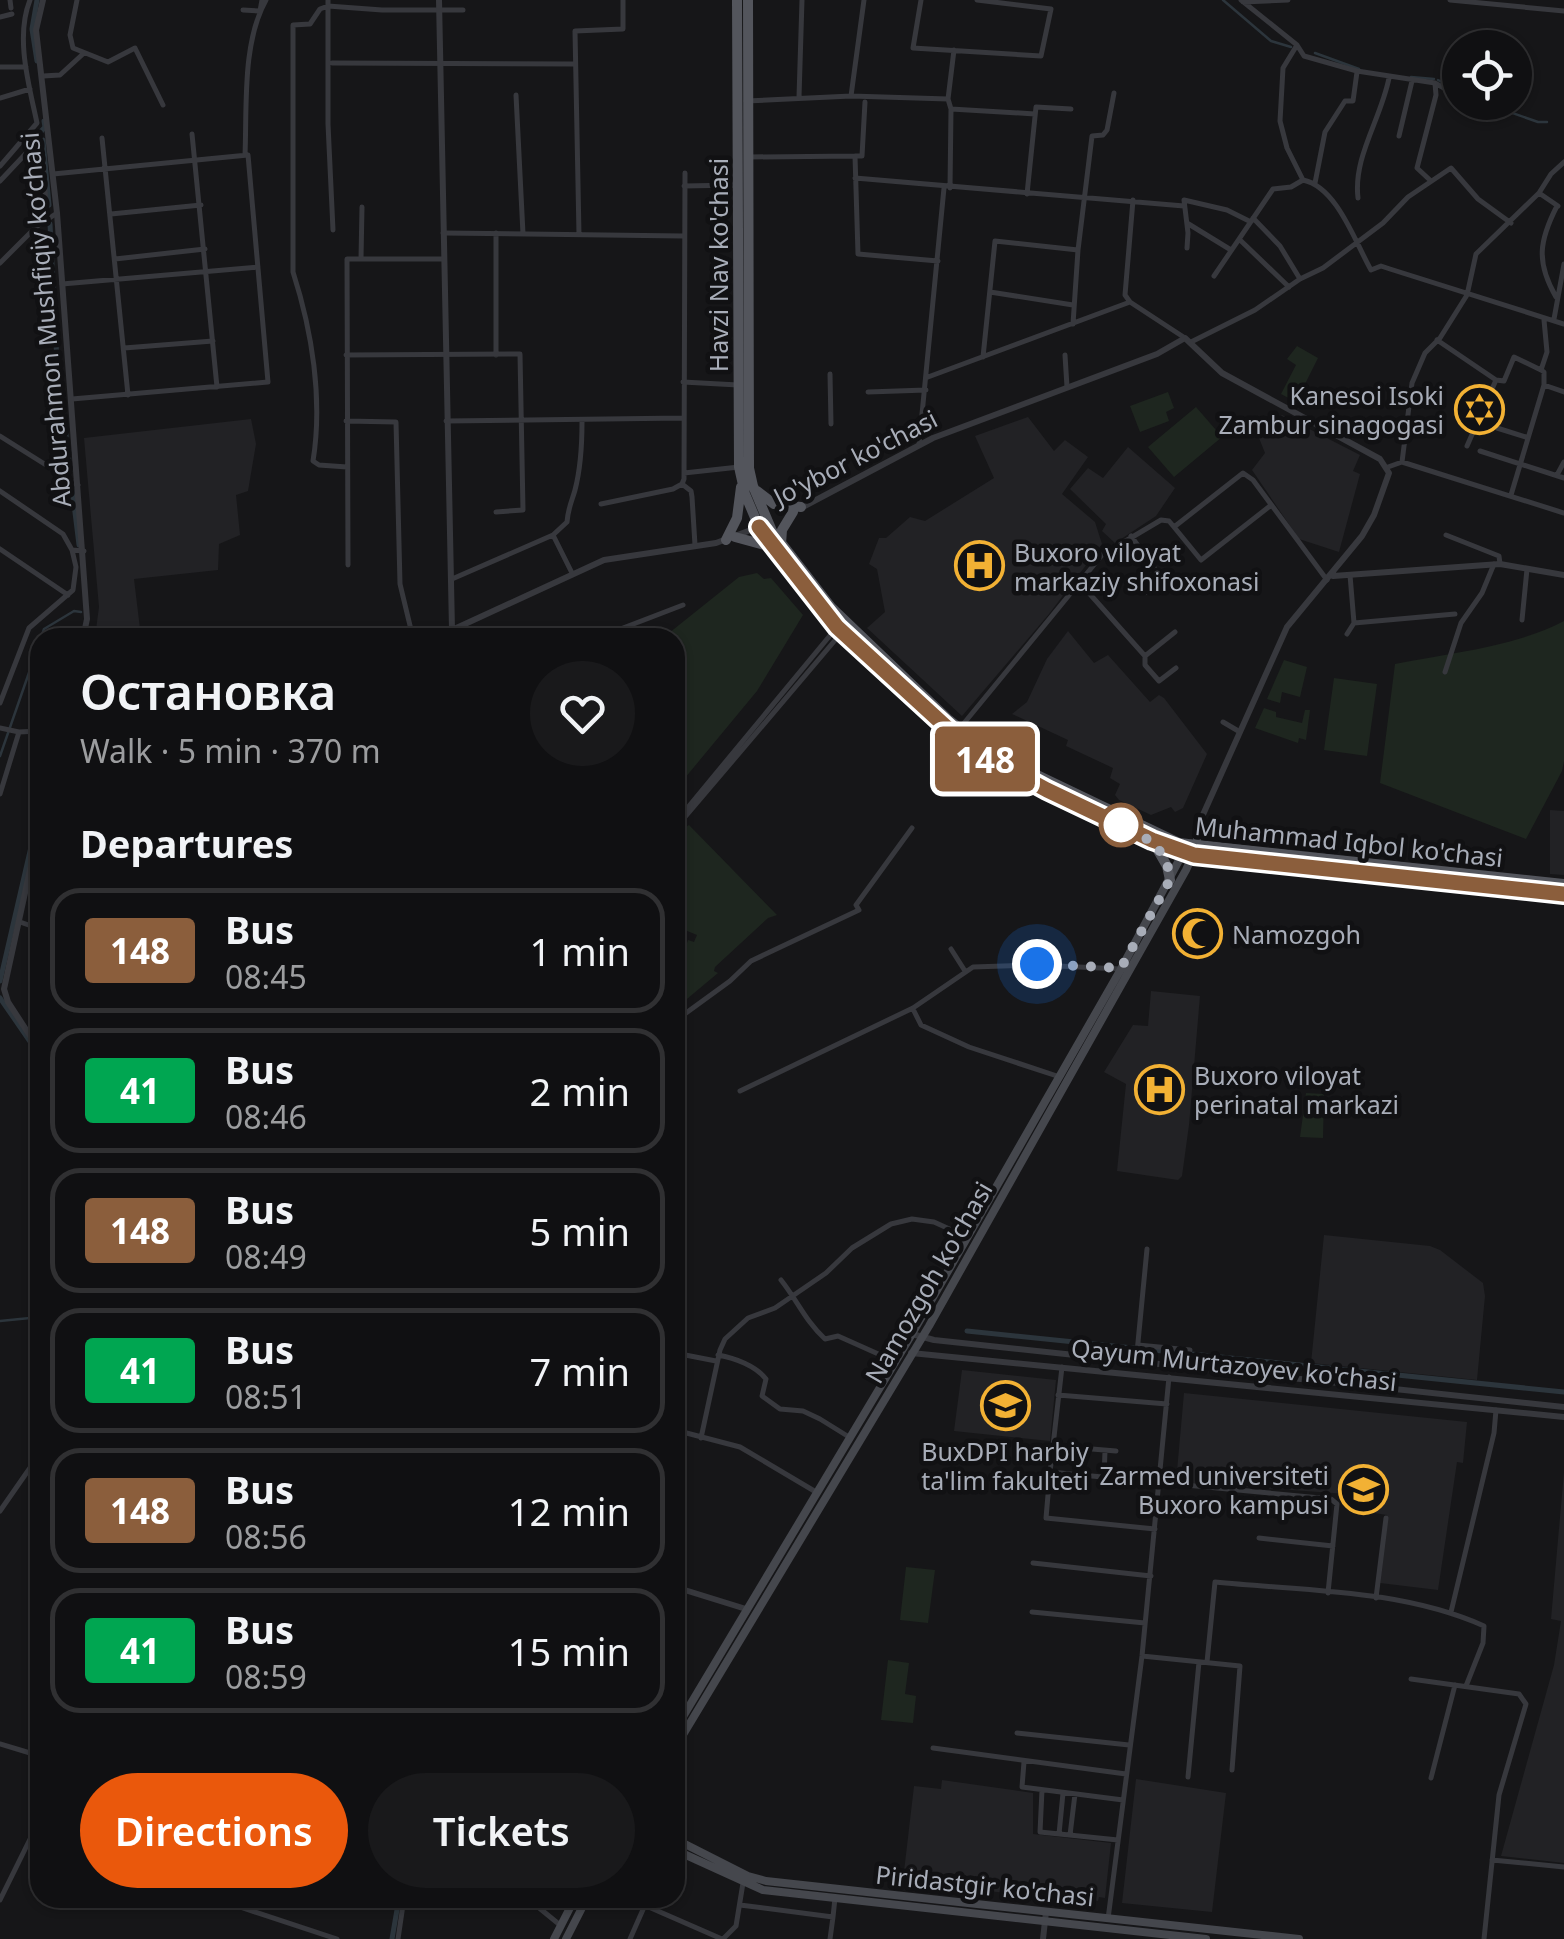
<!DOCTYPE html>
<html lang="en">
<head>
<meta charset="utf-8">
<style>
  body { margin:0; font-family:"Noto Sans",sans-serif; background:#19191b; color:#f1f3f6; height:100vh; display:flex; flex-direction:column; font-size:38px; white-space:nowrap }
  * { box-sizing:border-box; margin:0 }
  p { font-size:32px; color:#9c9d9f }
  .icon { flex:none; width:55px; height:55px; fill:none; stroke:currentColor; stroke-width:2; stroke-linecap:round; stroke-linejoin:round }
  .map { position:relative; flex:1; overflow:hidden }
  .details { position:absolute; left:30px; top:628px; width:655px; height:1280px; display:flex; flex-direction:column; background:#101012; border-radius:30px; box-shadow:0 2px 8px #0004,0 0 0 2px #303032 }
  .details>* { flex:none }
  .badge { padding:0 20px; border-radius:8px; font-size:35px; line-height:65px }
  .tools { position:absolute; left:1442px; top:30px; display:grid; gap:20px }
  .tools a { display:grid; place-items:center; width:90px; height:90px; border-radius:50%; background:#101012; box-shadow:0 2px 8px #0004,0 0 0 2px #303032; font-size:50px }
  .you { position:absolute; width:50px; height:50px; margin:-25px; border:8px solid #fff; border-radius:50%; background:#1a73e8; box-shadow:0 0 0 15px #1a73e833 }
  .map>.badge { position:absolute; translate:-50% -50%; box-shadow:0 0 0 5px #fff }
  h2 { padding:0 50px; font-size:38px; line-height:90px }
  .round { display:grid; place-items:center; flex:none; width:105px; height:105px; border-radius:52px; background:#19191b }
  .head { display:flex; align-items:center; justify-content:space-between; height:170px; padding:0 50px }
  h1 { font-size:48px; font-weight:600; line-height:75px }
  .primary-button { display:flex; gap:20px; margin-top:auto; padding:20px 50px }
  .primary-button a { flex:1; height:115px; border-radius:60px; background:#ea580c; color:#fff; font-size:40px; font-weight:600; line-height:115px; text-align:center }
  .primary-button a+a { background:#19191b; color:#f1f3f6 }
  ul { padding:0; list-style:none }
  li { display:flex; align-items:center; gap:30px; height:125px; margin:0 20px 15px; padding:0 30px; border:5px solid #303032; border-radius:30px }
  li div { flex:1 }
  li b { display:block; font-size:38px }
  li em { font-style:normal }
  li .badge { min-width:110px; font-weight:700; text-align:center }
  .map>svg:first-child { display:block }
</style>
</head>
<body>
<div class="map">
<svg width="1564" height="1939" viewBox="0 0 1564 1939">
  <rect width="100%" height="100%" fill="#161618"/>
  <path fill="#222225" d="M1282,415L1360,455L1353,471L1360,474L1339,552L1299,539L1252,470L1265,453L1259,438Z
    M1028,417L1054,451L1065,440L1088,457L1062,494L1095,522L1102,544L1049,614L962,716L867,628L885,612L877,569L869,564L879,538H886L910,517L925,521L994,478L975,436Z
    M251,419L256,444L248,491L236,495L240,535L219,544L218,570L134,579L141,637H95L99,607L84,438Z
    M1128,447L1175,488L1156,516L1115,543L1102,531L1106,524L1070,489L1088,468L1103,478Z
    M1068,631L1094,663L1108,655L1150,702L1159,695L1164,698L1207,754L1183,808L1175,812L1171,807L1151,815L1119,800L1115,795L1120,784L1110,778L1113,768L1066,746L1068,740L1012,714L1027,702L1047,659Z
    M1550,810L1564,811V875L1550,874Z
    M1151,991L1200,996L1189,1125L1182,1176L1178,1180L1117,1171L1126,1084L1104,1072L1133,1025L1148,1026Z
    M1324,1235L1430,1246L1440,1250L1483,1283L1485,1296L1477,1380L1311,1363Z
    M962,1370L1056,1380L1050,1441L954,1431Z
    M1184,1393L1467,1422L1463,1463L1457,1462L1438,1590L1380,1583L1387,1515L1374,1513L1375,1496L1176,1482Z
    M1564,1472V1863L1501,1856L1554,1665L1561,1621L1551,1619Z
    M1136,1779L1226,1793L1212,1912L1122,1903Z
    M942,1780L1033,1793V1834L1111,1843L1105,1898L1099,1897L1098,1901L1015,1889L1013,1894L903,1880L914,1786L941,1789Z"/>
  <path fill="#1e261f" d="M1297,346L1318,358L1296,402L1281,394L1296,365L1287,359Z
    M1168,392L1174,408L1166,412L1169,421L1140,432L1130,406Z
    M1196,407L1222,437L1174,477L1148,447Z
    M757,573L764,579L771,578L803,615L757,691L675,790V638L664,637L739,577Z
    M1564,621V761L1562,771L1526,839L1380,783L1395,664C1449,653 1515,647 1564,621Z
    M1284,660L1307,667L1300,697L1282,692L1280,703L1267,699Z
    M1334,678L1377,684L1367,756L1324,750Z
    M1264,708L1276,712V717L1302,723L1305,710H1310L1306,740L1299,738L1298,743L1255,728Z
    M689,825L777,915L768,918L715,967L714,971L718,973L675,1009V958L681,960L688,940L694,942L697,935L675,926V834Z
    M1306,1093L1324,1094L1323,1138L1300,1137Z
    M906,1567L935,1570L928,1623L900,1620Z
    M888,1660L909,1663L905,1694L916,1696L913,1723L881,1720Z"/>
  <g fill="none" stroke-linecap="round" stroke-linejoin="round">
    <path stroke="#2c353c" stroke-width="2.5" d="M1223,0L1271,41L1291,47
      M1315,53L1359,69
      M1411,77L1434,79
      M1438,80L1460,91
      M1481,102L1538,122H1547
      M41,638L44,629L74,611L81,612
      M0,756L40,641
      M0,1321L40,1317"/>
    <path stroke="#2c353c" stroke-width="5" d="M37,61L32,29L37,0
      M44,121L45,127L36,137L43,140L49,205
      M50,224L56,346L70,471
      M72,488L79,545
      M0,981L40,808
      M0,998L40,1056
      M967,1331L1564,1392
      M392,1939L399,1898"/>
    <path stroke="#37383d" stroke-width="5" d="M10,0L11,8
      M77,0L70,35L73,48L108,62L135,48L163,105
      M328,0V124L333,230
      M921,0L913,48L1041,56L1051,9L977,0
      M1241,0L1297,45L1304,56L1357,71L1435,83L1460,97
      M1450,0L1564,11
      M1243,2L1288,0
      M243,10L260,11L262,0
      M0,17L12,14
      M1297,45L1283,68L1280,121L1287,148L1303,180
      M954,50L948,99L951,109L1035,114
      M332,63L574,64
      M0,67H26
      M43,76L60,75L84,53
      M516,95L523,234
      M851,96L864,0
      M799,97L802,0
      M0,98L30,89
      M746,101L851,96L948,99
      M1471,102L1478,106
      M192,134L217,387
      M1399,136L1412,81
      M102,138L128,395
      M245,155C247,107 242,43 266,0
      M855,156L858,254L938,261
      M855,156H862L865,102
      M749,157L855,156
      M0,166L37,123C29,85 15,37 30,0
      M53,174L248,155L268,382L72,399
      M855,178L1184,206
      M0,181L31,148H39L42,153L47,217
      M1431,181L1417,168L1436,95L1435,83
      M1315,183L1325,132L1345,101H1353L1357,72
      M684,186L736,185
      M950,188L951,109
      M1539,193L1558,206
      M1027,194L1036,107L1071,109
      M1358,198C1353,157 1381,119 1389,78
      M111,214L201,205
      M1253,218L1280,246L1300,279
      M1187,223L1231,250
      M443,233L683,236
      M496,233V355
      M579,235L575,31L623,29V0
      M1239,239L1289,287
      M1187,248L1188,233L1184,200L1227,210L1249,221
      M115,259L205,249
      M361,259L362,207
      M0,263L36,227L57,213
      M1214,276L1273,189L1291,187L1303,180C1337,187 1355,242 1371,270L1381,266L1390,269L1564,324
      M62,284L258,267
      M990,292L1073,305
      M1556,297C1536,262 1539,241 1557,206
      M1130,302L1125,295L1133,200
      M1130,302L1185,338
      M1554,319L1564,264
      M1073,324L1078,250L1092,136L1103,135L1107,130L1114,93
      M1437,340L1496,380
      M1191,342L1255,310L1300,279L1323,268L1383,223L1408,197L1451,168L1478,199L1511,223
      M124,348L213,341
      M346,355L520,354L523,510L496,512
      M1065,355L1067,387
      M983,357L995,241L1078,250
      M1541,370L1547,352L1544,320
      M830,374L831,424
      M928,377L1130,302
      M683,382L738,385
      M1544,385L1564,392
      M868,392L926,390
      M346,421L396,422L400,584L413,638
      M446,421L683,418
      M1497,428L1526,437
      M0,436L78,485
      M919,445L944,188
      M1467,446L1496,380L1504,381L1514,357L1541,370
      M1480,451L1564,478
      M1402,462L1564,513
      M347,467L319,465L313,461C323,399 312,331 293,272V25L310,24L320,9L328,6L382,10H463
      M1388,467L1402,462L1412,383L1425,353L1440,338L1467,295L1476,254L1539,193L1551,174L1564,162
      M684,473L739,467
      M1557,475L1564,462
      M682,484L691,491L692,497L695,545
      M0,491L63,534L72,550L84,551
      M1511,495L1544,385V372L1541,370
      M601,504L673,489L682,484L684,479L685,173
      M1174,527L1201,560L1270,506
      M553,535L567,522C568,508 572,501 575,490C581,467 582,445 582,422
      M1446,535L1499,556L1500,564
      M1131,536L1163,580L1147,592
      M0,549L68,595
      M348,565L347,259H444
      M1350,575L1354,623
      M452,579L553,535L572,573
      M1080,583L1145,656V665L1159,681L1176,668
      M1522,620L1527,569
      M1347,634L1354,623L1455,614
      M597,638L683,605
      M1145,656L1175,632
      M1445,672L1461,623L1482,593L1494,564
      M0,703L29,628L73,590L76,567L72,550
      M1223,722L1240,732
      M0,728L19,732L40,731
      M960,728L1102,555L1161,520L1169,521L1174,527L1243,473L1253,480L1327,580
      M0,794L19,732
      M675,823L685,817L842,632
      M675,823L837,627
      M20,922L40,929
      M951,949L965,971
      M913,1009L921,1025L969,1047L1060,1077
      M675,1021L730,981L751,961L859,910L856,905L912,828
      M740,1091L913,1008L973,967L1037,965L1121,969
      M781,1280C797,1300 806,1322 825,1339L838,1336L894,1361
      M31,1306L32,1292L40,1273
      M1138,1345L1190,1350
      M675,1353L716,1361
      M718,1355C735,1358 756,1366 766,1379L762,1396L780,1409L803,1411L820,1419L849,1437
      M1136,1363L1147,1249
      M1062,1367L1050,1472L1331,1499L1337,1504L1328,1593
      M1058,1395L1167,1404
      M675,1421L681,1400
      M675,1430L740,1447L816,1492
      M701,1438L720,1350L725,1339L748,1318L775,1308L826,1273L852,1248L891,1224L912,1219L934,1222L967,1237
      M1092,1449L1116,1451
      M1050,1472L1046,1518L1155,1529
      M1104,1477L1105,1451
      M0,1511L32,1465L40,1439
      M1259,1538L1333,1546
      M1033,1563L1151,1576
      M1376,1598L1386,1518
      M1032,1612L1145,1623
      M1451,1612L1494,1433L1496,1410
      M1142,1656L1240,1666L1232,1770
      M1207,1662L1215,1582C1305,1591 1401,1589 1484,1626L1483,1643L1466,1686
      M1411,1679L1519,1694L1526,1704L1499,1795L1484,1939
      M1017,1733L1129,1745
      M0,1744L40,1756
      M933,1748L1126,1774
      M1024,1762L1022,1787L1123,1800
      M1188,1777L1199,1662
      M1431,1778L1455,1685
      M1042,1790L1040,1832L1118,1840
      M1059,1834L1063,1793
      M1070,1835L1075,1794
      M1492,1860L1564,1867
      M227,1898L228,1903L337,1939
      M527,1898L560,1925
      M628,1898L722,1939
      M0,1900L40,1819
      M740,1905L833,1917L830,1939
      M833,1917L835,1898
      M1108,1919L1142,1656L1169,1377
      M398,1939L404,1898
      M630,1939L645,1905
      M723,1939L736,1926L743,1883"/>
    <path stroke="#37383d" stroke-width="6" d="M43,0L36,30L57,213L87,619L83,638
      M439,0L452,630
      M801,508L933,438L1157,354L1185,338L1222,373L1380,459L1389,473L1374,515L1362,536L1287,627L1197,828
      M1333,576L1500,564L1564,575
      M428,638L452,630L604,560L716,543L759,527
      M40,824L4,989L8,1002L40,1051
      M912,1334L934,1340L1564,1407
      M911,1353L1564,1417
      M675,1587L746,1609
      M1043,1939L1046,1912"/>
    <path stroke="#45474d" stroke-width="8" d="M675,1730L912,1334L1121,969L1185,849
      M675,1748L929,1326L1186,870L1197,846V828
      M675,1839L748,1876L766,1881L1299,1939
      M675,1850L763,1890L1206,1939
      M554,1939L575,1898
      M566,1939L587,1898"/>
    <path stroke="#53555c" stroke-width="10" d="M737,0L739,467L745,494L759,527L825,613L945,726L987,760L1183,853L1564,894
      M748,0L749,468L753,486L772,531L831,607L949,720L989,752L1179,843L1564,884
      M757,491L774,504L801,507
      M735,537L772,547
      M726,540L737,518L741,487
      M781,544L782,530L793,512
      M1152,840L1167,866L1170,880"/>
  </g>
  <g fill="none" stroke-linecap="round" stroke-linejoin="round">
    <defs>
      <path id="line" d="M759,527L837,627L969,748L1047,790L1152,840L1194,855L1564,894"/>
    </defs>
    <use href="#line" stroke="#fff" stroke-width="22"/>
    <use href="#line" stroke="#8b5e3c" stroke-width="15"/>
    <path stroke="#a8adb8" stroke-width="10" stroke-dasharray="0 18" d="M1037,964L1121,968L1170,880C1168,849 1147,837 1121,825"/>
  </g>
  <defs>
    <symbol id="synagogue-ring" viewBox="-11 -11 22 22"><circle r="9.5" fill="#111113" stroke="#f2b134" stroke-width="1.5"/><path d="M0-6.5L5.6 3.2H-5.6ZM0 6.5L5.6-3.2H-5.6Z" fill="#f2b134"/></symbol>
    <symbol id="hospital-ring" viewBox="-11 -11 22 22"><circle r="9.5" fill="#111113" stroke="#f2b134" stroke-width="1.5"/><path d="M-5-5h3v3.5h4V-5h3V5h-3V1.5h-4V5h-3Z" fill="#f2b134"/></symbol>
    <symbol id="mosque-ring" viewBox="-11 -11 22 22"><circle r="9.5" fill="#111113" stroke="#f2b134" stroke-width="1.5"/><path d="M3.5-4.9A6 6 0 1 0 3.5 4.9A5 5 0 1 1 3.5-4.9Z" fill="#f2b134"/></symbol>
    <symbol id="university-ring" viewBox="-11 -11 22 22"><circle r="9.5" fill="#111113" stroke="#f2b134" stroke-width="1.5"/><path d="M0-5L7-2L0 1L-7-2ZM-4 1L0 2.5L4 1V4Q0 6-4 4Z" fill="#f2b134"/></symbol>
  </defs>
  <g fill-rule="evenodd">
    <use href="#synagogue-ring" x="1452" y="382" width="55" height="55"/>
    <use href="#hospital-ring" x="952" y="538" width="55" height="55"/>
    <use href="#mosque-ring" x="1170" y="906" width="55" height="55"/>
    <use href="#hospital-ring" x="1132" y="1062" width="55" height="55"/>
    <use href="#university-ring" x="978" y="1378" width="55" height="55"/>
    <use href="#university-ring" x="1336" y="1462" width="55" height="55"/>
  </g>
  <circle fill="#fff" stroke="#8b5e3c" stroke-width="5" cx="1121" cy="825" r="20"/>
  <g text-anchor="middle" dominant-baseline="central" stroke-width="9" stroke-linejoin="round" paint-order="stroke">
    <g font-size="25" fill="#a8adb8" stroke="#111113">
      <text transform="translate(718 265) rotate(-90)">Havzi Nav ko'chasi</text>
      <text transform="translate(45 320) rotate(-95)">Abdurahmon Mushfiqiy koʻchasi</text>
      <text transform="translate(855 457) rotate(-27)">Jo'ybor ko'chasi</text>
      <text transform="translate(1349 841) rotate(6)">Muhammad Iqbol ko'chasi</text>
      <text transform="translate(928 1282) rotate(-60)">Namozgoh ko'chasi</text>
      <text transform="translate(1234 1364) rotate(6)">Qayum Murtazoyev ko'chasi</text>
      <text transform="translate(985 1885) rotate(6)">Piridastgir ko'chasi</text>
    </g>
    <g font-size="25" fill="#a8adb8" stroke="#111113" text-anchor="start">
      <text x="1444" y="395" text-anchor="end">Kanesoi Isoki<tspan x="1444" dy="29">Zambur sinagogasi</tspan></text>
      <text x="1014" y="552">Buxoro viloyat<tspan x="1014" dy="29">markaziy shifoxonasi</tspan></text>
      <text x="1232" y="934">Namozgoh</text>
      <text x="1194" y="1075">Buxoro viloyat<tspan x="1194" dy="29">perinatal markazi</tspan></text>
      <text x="1005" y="1451" text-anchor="middle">BuxDPI harbiy<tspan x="1005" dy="29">ta'lim fakulteti</tspan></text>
      <text x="1329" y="1475" text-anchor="end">Zarmed universiteti<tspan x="1329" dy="29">Buxoro kampusi</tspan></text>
    </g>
  </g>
</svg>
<div class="tools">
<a><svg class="icon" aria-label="locate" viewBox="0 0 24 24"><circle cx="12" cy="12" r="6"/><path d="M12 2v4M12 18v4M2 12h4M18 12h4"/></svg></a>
</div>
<div class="you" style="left:1037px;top:964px"></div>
<b class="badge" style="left:985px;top:759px;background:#8b5e3c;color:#fff">148</b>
<section class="details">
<div class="head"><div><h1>Остановка</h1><p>Walk · 5 min · 370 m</p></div><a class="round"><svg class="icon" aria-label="heart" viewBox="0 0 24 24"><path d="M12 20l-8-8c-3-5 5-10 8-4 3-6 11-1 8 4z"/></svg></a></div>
<h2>Departures</h2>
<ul>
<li><span class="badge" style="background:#8b5e3c;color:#fff">148</span><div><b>Bus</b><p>08:45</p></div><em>1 min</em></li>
<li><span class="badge" style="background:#00a651;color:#fff">41</span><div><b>Bus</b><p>08:46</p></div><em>2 min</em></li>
<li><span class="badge" style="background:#8b5e3c;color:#fff">148</span><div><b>Bus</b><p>08:49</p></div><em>5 min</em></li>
<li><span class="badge" style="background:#00a651;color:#fff">41</span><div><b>Bus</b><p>08:51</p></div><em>7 min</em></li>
<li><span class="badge" style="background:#8b5e3c;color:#fff">148</span><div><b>Bus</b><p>08:56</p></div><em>12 min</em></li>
<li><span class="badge" style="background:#00a651;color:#fff">41</span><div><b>Bus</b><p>08:59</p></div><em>15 min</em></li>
</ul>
<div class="primary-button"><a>Directions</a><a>Tickets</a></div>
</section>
</div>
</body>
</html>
